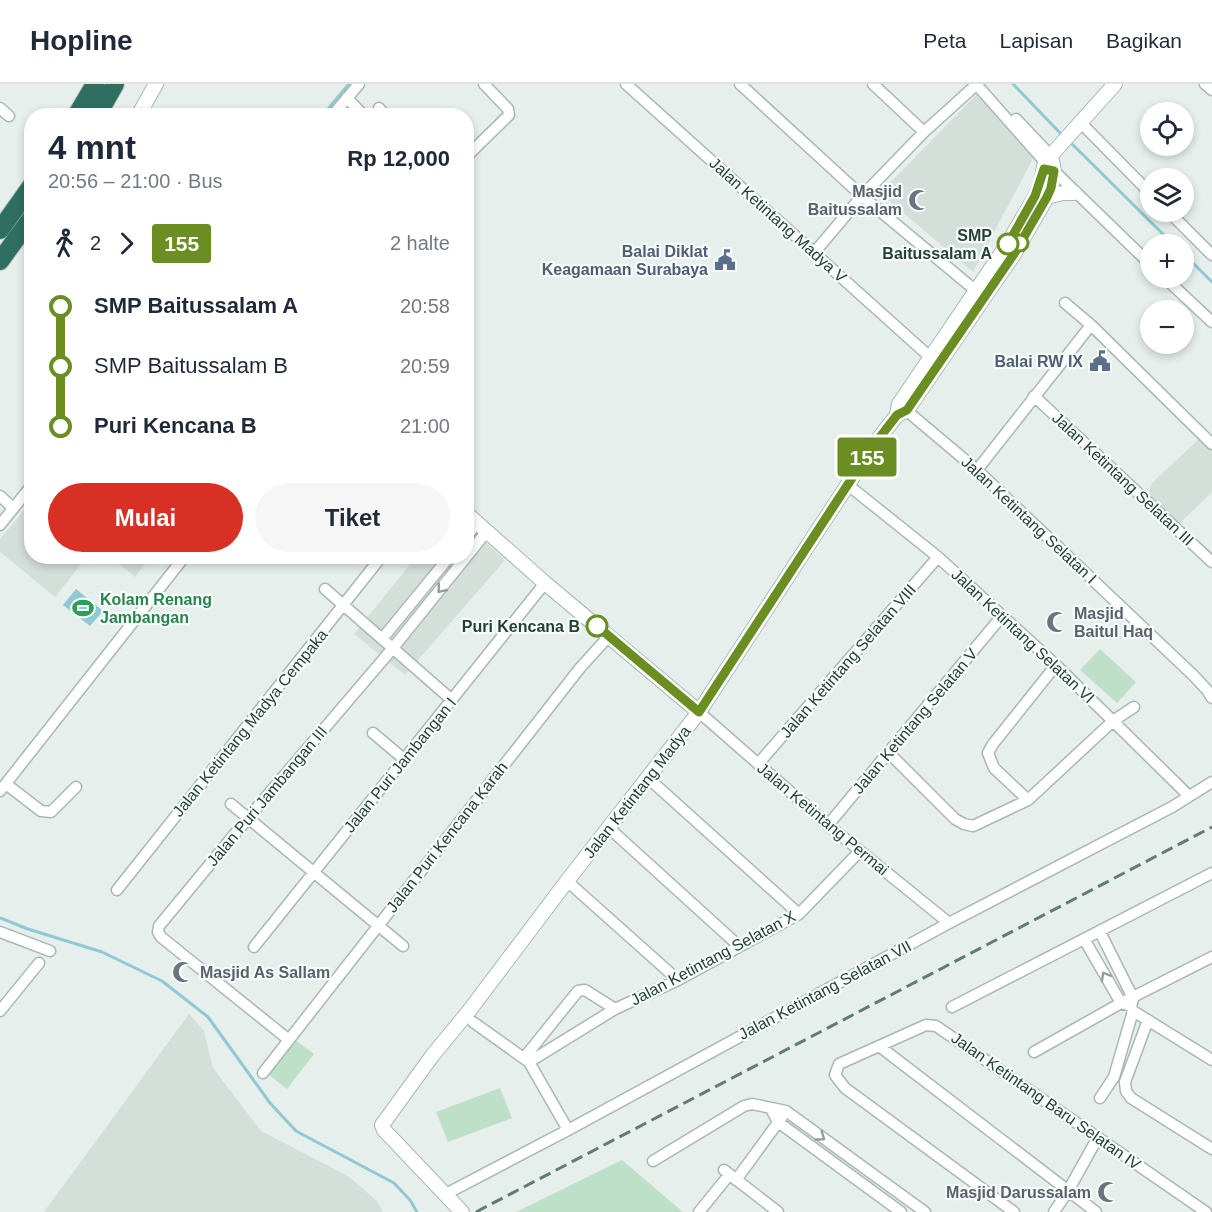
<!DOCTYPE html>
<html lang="id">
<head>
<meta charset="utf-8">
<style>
  body { margin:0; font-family:Helvetica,sans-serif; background:#f6f6f7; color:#1f2937; height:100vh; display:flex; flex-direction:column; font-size:22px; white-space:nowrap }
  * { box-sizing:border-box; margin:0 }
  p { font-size:20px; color:#747a83 }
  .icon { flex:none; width:33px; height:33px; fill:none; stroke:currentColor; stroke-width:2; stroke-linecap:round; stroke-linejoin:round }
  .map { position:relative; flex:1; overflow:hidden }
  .drawer { position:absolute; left:24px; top:24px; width:450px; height:456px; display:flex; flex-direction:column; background:#fff; border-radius:24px; box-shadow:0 3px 9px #0003 }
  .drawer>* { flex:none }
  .badge { padding:0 12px; border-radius:4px; font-size:21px; line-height:39px }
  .fabs { position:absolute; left:1140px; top:18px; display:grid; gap:12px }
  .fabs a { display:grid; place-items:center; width:54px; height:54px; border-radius:50%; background:#fff; box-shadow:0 3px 9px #0003; font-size:30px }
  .map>.badge { position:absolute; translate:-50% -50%; box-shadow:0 0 0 3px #fff }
  .legs { display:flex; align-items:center; gap:9px; height:66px; padding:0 24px; font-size:20px }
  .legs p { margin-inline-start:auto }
  .summary { display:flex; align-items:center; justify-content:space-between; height:102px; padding:0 24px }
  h1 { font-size:33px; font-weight:800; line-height:45px }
  .primary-button { display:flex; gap:12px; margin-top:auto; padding:12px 24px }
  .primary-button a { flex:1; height:69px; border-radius:36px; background:#d93025; color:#fff; font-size:24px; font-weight:800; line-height:69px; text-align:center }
  .primary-button a+a { background:#f6f6f7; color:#1f2937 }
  ul { padding:0 24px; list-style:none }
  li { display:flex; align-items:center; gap:21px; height:60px; font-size:22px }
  li i { display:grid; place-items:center; width:9px; height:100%; margin:0 8px; background:currentColor }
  li i::after { content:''; width:15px; height:15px; margin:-8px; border:4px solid; border-radius:50%; background:#fff }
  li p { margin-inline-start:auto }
  li:first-child i { background:linear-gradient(#0000 50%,currentColor 0) }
  li:last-child i { background:linear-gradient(currentColor 50%,#0000 0) }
  header { display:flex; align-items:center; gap:36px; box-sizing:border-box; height:84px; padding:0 30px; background:#fff; border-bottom:2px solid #e0e1e3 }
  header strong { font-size:28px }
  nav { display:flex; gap:33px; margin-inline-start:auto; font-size:21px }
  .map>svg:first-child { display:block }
</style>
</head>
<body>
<header>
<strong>Hopline</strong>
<nav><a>Peta</a><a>Lapisan</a><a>Bagikan</a></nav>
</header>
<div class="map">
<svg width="1212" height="1128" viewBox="0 0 1212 1128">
  <rect width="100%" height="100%" fill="#e6efeb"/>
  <path fill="#d4dfda" d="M981,6L1035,71L973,188L880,109Z
    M1199,355L1212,368V408L1179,440L1148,410L1152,399Z
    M31,418L32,472L87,473L55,513L0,468V455Z
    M467,442L505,476L405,591L354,550L416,473L466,472Z
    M111,473H151L135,493Z
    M189,930L204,947L213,984L261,1047L348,1092L377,1117L383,1128H44Z"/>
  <path fill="#bfe0c8" d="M1100,565L1136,598L1117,619L1080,586Z
    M295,956L314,970L287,1005L268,990Z
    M500,1004L512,1034L448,1058L436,1028Z
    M622,1076L683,1128H516Z"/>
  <path fill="#8ec9d4" d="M76,505L103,527L90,542L63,521Z"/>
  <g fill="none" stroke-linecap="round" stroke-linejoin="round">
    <path stroke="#8ec9d4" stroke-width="3" d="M1013,0L1064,53
      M322,32L349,0
      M1069,57L1173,160
      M1184,170L1212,198
      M0,834L28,845L102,868L162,897L208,933L270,1019L296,1047L394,1099L410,1116L417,1128"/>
    <defs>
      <path id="minor" d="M626,0L930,273
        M740,0L862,112L981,211
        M873,0L924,48
        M976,0L1045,78
        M1205,0L1212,6
        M347,14L364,32
        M0,24L9,32
        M379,24L386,32
        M332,32L359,0
        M1016,35L1051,72
        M1081,39L1150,109
        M466,73L509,31L508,25L484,0
        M1050,86L1054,87L1150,180
        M1169,128L1212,171
        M814,169L862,112L924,48L977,0
        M1165,194L1212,238
        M1065,219L1091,241
        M1034,312L1212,478
        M901,322L977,386L1194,592L1207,606L1212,614
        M977,386L1091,241L1212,360
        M848,401L938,473L1056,581L1189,712
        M0,412L13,424
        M0,441L32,401
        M466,453L478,438
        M325,505L452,616
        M382,555L450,472
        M699,628L828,741L949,839
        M373,649L405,676
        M889,669L955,735L964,740L973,742L1028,716L1113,637L1134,623
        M758,680L938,473
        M648,694L799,830
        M6,700L41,727L51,728L76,703
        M0,707L185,472
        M1028,716L994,684L988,669L993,660L1056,581
        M231,720L403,862
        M828,741L1002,532
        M609,744L739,862
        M567,797L678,896
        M117,806L382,472
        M0,848L50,867
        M1100,848L1133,914L1132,919
        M1084,855L1121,919L1131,922L1133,927L1212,976
        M254,863L545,499
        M952,923L1212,789
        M0,927L39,879
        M1148,936L1125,998L1126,1007L1131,1014L1212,1065
        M473,938L529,978L568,1046
        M289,956L161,853L158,848L159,842L248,734L393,564L487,447
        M879,962L1096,1128
        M1034,968L1121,919L1212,873
        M524,974L578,907L585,906L615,925
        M529,978L615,925L678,896L799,830L860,767
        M263,989L580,584L609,552
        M1100,1014L1114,993L1133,927
        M771,1025L778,1038L901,1128
        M653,1077L744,1022L752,1020L786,1027L925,1128
        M724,1086L778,1128
        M736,1096L782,1033
        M444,1111L568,1046L949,839L1172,723L1212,698
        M699,1128L729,1091
        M1014,1128L845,1004L835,991L839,980L926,941L936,942L1206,1128
        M1054,1128L1068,1107L1098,1053"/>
      <path id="tertiary" d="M138,32L156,0
        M1047,113L1063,109H1074
        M897,331L899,320L1005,164L1035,113L1041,98L1045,78L1115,0
        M466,429L545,499L699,628
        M462,1128L384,1046L382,1041L432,972L469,927L567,797L699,628L873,362L897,331L907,326L1014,170L1047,113L1051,104L1054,87L1051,72"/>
      <path id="motorway" d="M76,32L95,0
        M97,32L115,0
        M0,146L32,101
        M0,177L32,133"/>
    </defs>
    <use href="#minor" stroke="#a8b8b2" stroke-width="13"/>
    <use href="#tertiary" stroke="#a8b8b2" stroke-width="16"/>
    <use href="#motorway" stroke="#c2cac8" stroke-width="20"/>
    <use href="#minor" stroke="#fff" stroke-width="10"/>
    <use href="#tertiary" stroke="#fff" stroke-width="14"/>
    <use href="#motorway" stroke="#2f6f62" stroke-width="18"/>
    <path stroke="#5f7d75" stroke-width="3" stroke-dasharray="12 6" stroke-linecap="butt" d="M476,1128L1212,743"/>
  </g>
  <defs><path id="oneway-chevron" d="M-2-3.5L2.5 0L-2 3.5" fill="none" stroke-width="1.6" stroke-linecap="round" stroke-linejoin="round" transform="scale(1.5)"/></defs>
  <g stroke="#92a09c">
    <use href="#oneway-chevron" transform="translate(441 505) rotate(129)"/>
    <use href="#oneway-chevron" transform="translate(1105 892) rotate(-120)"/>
    <use href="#oneway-chevron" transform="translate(821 1053) rotate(36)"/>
  </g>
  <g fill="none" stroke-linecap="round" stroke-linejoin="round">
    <defs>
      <path id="line-1" d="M597,542L699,628L873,362L897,331L907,326L1014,170L1047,113L1051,104L1054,87L1044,85L1035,112L1008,160"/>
    </defs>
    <use href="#line-1" stroke="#fff" stroke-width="14"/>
    <use href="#line-1" stroke="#6b8e23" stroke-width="9"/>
  </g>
  <defs>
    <symbol id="mosque-bare" viewBox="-9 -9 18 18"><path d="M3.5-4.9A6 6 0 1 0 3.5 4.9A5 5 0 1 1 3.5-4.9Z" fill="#6b7280" stroke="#f7fbf9" stroke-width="2.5" paint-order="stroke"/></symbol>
    <symbol id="civic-bare" viewBox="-9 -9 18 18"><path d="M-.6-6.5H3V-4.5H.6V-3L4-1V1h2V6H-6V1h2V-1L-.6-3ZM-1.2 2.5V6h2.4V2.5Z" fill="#5c6f8a" stroke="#f7fbf9" stroke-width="2.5" paint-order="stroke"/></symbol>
    <symbol id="stadium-bare" viewBox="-9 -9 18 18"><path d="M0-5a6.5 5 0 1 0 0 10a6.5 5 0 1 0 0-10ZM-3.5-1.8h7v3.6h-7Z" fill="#2e9e5b" stroke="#f7fbf9" stroke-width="2.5" paint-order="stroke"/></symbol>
  </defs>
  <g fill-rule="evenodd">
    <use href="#mosque-bare" x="904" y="101" width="30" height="30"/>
    <use href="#civic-bare" x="710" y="161" width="30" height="30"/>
    <use href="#civic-bare" x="1085" y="262" width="30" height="30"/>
    <use href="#stadium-bare" x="68" y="509" width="30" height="30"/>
    <use href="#mosque-bare" x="1042" y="523" width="30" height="30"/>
    <use href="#mosque-bare" x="168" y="873" width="30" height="30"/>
    <use href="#mosque-bare" x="1093" y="1093" width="30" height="30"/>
  </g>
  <g fill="#fff" stroke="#6b8e23" stroke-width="3">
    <circle cx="1020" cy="159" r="8"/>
    <circle cx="1008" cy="160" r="10"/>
    <circle cx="597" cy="542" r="10"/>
  </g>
  <g text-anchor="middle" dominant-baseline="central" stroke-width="4.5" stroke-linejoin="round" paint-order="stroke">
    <g font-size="16" font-weight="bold" fill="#5b616d" stroke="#f7fbf9" text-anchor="end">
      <text x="902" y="107">Masjid<tspan x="902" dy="18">Baitussalam</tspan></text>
      <text x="1074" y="529" text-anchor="start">Masjid<tspan x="1074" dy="18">Baitul Haq</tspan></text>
      <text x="200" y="888" text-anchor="start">Masjid As Sallam</text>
      <text x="1091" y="1108">Masjid Darussalam</text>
    </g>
    <g font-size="16" fill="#24423a" stroke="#f7fbf9">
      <text transform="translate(778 136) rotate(42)">Jalan Ketintang Madya V</text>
      <text transform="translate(1123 395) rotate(43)">Jalan Ketintang Selatan III</text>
      <text transform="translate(1029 436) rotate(43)">Jalan Ketintang Selatan I</text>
      <text transform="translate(1023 552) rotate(43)">Jalan Ketintang Selatan VI</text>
      <text transform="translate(848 577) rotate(-49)">Jalan Ketintang Selatan VIII</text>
      <text transform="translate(915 637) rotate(-50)">Jalan Ketintang Selatan V</text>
      <text transform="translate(250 639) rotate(-51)">Jalan Ketintang Madya Cempaka</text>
      <text transform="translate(400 681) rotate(-51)">Jalan Puri Jambangan I</text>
      <text transform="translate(637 708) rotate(-52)">Jalan Ketintang Madya</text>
      <text transform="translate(267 712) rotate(-50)">Jalan Puri Jambangan III</text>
      <text transform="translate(823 735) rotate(40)">Jalan Ketintang Permai</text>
      <text transform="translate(447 753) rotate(-52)">Jalan Puri Kencana Karah</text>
      <text transform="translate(713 874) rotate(-28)">Jalan Ketintang Selatan X</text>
      <text transform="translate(825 906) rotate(-28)">Jalan Ketintang Selatan VII</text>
      <text transform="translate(1046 1017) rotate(35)">Jalan Ketintang Baru Selatan IV</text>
    </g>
    <g font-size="16" font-weight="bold" fill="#24423a" stroke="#f7fbf9" text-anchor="end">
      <text x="992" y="151">SMP<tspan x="992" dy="18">Baitussalam A</tspan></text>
      <text x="580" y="542">Puri Kencana B</text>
    </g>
    <g font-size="16" font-weight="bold" fill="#4e5e75" stroke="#f7fbf9" text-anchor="end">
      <text x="708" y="167">Balai Diklat<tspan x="708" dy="18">Keagamaan Surabaya</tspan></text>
      <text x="1083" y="277">Balai RW IX</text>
    </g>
    <g font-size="16" font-weight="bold" fill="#27864d" stroke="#f7fbf9" text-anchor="start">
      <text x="100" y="515">Kolam Renang<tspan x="100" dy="18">Jambangan</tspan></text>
    </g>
  </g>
</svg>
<div class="fabs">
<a><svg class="icon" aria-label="locate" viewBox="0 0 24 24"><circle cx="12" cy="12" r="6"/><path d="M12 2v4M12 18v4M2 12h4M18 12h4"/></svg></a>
<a><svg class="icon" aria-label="layers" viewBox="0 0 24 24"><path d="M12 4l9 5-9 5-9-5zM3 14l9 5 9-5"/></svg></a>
<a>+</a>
<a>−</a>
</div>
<b class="badge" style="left:867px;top:373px;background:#6b8e23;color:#fff">155</b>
<section class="drawer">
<div class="summary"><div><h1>4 mnt</h1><p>20:56 – 21:00 · Bus</p></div><b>Rp 12,000</b></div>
<div class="legs"><svg class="icon" aria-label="walk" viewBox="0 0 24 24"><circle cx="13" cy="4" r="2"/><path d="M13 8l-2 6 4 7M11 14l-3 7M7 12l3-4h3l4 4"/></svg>2<svg class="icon" aria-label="forward" viewBox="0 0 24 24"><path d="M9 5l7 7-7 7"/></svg><b class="badge" style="background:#6b8e23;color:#fff">155</b><p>2 halte</p></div>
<ul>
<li><i style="color:#6b8e23"></i><b>SMP Baitussalam A</b><p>20:58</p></li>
<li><i style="color:#6b8e23"></i><span>SMP Baitussalam B</span><p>20:59</p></li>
<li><i style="color:#6b8e23"></i><b>Puri Kencana B</b><p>21:00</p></li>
</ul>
<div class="primary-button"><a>Mulai</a><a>Tiket</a></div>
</section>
</div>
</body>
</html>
